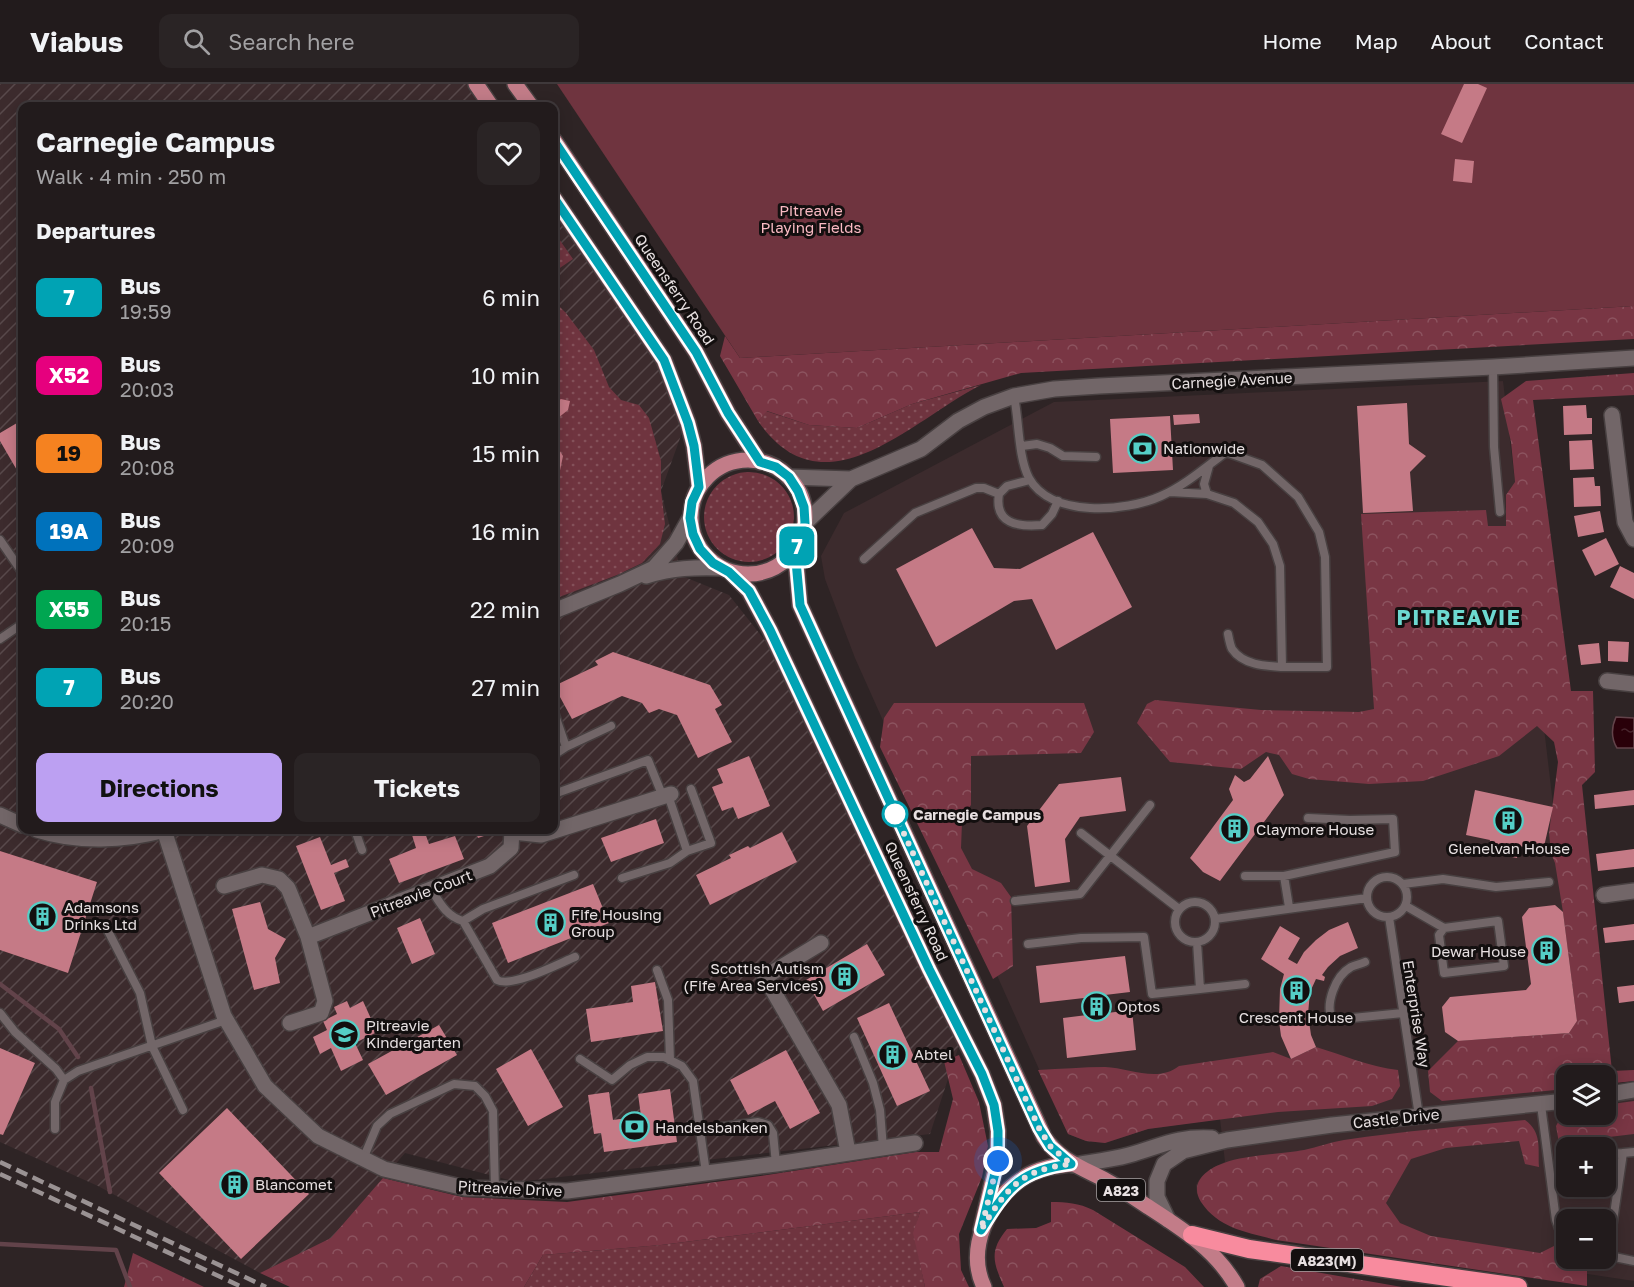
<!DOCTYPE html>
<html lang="en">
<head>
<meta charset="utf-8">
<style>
  body { margin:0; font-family:"Golos Text",sans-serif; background:#2a2425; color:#f1f3f6; height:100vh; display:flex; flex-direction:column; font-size:22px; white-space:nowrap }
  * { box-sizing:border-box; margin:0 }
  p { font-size:20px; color:#a2a1a3 }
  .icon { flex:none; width:33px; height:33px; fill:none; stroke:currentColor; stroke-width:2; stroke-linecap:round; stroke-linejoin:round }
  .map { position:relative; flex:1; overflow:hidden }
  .sheet { position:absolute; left:18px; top:18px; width:540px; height:732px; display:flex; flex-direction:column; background:#221b1c; border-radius:12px; box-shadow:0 3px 15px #0003,0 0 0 2px #3f393b }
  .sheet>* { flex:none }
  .badge { padding:0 12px; border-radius:9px; font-size:21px; line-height:39px }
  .buttons { position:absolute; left:1556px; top:981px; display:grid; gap:12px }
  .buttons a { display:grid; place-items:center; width:60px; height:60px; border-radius:12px; background:#221b1c; box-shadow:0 3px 15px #0003,0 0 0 2px #3f393b; font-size:30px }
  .you { position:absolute; width:30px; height:30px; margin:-15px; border:4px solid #fff; border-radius:50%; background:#1a73e8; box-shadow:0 0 0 9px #1a73e833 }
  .map>.badge { position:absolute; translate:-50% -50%; box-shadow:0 0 0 3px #fff }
  h2 { padding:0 18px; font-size:22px; line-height:54px }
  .round { display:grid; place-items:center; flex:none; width:63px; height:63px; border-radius:12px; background:#2a2425 }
  .head { display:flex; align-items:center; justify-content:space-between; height:102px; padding:0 18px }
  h1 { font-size:28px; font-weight:700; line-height:45px }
  .primary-button { display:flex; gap:12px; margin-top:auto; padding:12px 18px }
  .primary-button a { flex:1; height:69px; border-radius:12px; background:#bca0f2; color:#111; font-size:24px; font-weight:700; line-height:69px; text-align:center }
  .primary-button a+a { background:#2a2425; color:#f1f3f6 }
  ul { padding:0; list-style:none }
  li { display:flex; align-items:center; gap:18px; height:78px; padding:0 18px }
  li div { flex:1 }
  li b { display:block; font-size:22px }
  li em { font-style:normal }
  li .badge { min-width:66px; font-weight:700; text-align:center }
  header { display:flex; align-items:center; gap:36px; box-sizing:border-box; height:84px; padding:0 30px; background:#221b1c; border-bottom:2px solid #3f393b }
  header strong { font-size:28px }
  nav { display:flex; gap:33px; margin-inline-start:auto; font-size:21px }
  .search { width:420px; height:54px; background:#2a2425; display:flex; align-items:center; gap:15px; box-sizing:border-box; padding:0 21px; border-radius:12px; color:#a2a1a3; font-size:22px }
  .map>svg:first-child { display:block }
</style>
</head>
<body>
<header>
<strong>Viabus</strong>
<div class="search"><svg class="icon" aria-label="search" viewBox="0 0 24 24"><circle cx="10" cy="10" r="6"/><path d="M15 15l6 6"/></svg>Search here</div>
<nav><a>Home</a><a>Map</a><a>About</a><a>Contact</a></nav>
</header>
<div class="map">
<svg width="1634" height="1203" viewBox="0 0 1634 1203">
  <defs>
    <pattern id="industrial-furrows" width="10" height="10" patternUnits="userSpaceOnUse" patternTransform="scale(1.5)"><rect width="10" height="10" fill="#3c2b2d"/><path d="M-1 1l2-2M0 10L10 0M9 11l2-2" fill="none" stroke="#58494b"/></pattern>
    <pattern id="grass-dots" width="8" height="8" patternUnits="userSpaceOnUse" patternTransform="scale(1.5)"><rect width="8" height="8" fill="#6f343f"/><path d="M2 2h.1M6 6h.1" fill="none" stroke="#84515a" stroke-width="1.8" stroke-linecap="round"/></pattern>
    <pattern id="forest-crowns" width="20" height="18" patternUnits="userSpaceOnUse" patternTransform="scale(1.5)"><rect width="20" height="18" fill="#793644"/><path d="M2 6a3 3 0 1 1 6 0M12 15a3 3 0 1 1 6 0" fill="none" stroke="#8c535f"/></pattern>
    <pattern id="water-ripples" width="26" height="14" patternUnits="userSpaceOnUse" patternTransform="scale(1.5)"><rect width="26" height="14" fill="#290009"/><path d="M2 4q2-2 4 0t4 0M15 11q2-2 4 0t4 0" fill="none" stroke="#48252d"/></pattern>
  </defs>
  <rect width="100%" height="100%" fill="#2e2425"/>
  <path fill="#3c2b2d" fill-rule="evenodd" d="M1503,297L1585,991L1566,992V1030H1605V1017L1634,1013V1197L1257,1140L1197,1110L1196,1101L1199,1096L1212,1084L1225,1078L1220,1035L1148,1045L1105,1059L1086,1057L1068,1050L855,574L825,495L821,472L844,429L1054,318ZM1566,1064H1605V1102H1566ZM1566,1136H1605V1174H1566Z"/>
  <path fill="url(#industrial-furrows)" d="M0,0H476L491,22H22V746H554V114L664,276L683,346L661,407L682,492L729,511L790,588L962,952L930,1050L517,1098L405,1069L331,1155L260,1189L98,1102L0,1058Z"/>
  <path fill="url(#grass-dots)" d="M559,155L573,175L554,188V157Z
    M554,217L566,229L594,266L609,303L621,316L639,321L649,334L661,377V407L665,440L660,460L642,479L617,491L554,515Z
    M981,301C913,335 824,433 758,337L766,327L809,341L857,344L912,320Z
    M704 433a45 45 0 1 1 90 0a45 45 0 1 1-90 0Z
    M920,1128L914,1149L925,1203H524L543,1171L661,1161Z"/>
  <path fill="url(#forest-crowns)" d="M1634,222V255L1021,289L912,320L857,344L809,341L767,327L758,337L720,272L725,252L740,274Z
    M1634,289V311L1533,316L1571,607H1593L1595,688L1582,701L1612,987L1634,986V997L1605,1000V992H1566V1005L1442,1017L1430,1008L1428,987L1458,957L1569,949L1577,937L1563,828L1555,779L1551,769L1549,749L1558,678L1554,658L1537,642L1499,672L1423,697L1369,700L1309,695L1292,690L1279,671L1266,668L1241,685L1170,678L1137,639L1147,620L1155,616L1261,626L1359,628L1374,625L1361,430L1486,426L1488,442H1506V411L1515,398L1511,358L1501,315L1526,297Z
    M894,619H1084L1094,648L1081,669L971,672V721L964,730L962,738L961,764L972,785L1001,799L1011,813L1013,882L993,895L880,663L884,634Z
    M1316,963C1343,971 1370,983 1398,986L1400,1002L1392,1015L1372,1022L1278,1028L1148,1045L1105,1059L1086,1057L1068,1050L1038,986C1061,985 1083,983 1105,983C1129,984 1158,999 1179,982L1273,968L1291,975Z
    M959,971L979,1018L988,1062L982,1093L959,1150L961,1186L969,1203H925L913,1149L920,1128L661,1161L543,1171L524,1203H290L260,1189L331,1154L383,1094L462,1113L567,1118L767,1091L916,1068H939L953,1015L944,977Z
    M1634,1017V1050L1559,1059L1556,1042L1564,1027H1566V1030H1605V1021Z
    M1525,1036C1542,1048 1538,1064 1539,1083L1525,1080L1519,1057L1446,1064L1411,1075L1386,1119L1400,1139L1431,1152L1540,1169L1560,1159L1566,1162V1174L1587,1175V1202L1276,1156C1247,1148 1219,1145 1201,1118C1189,1099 1206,1085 1224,1079C1244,1071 1282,1070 1304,1066C1318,1063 1331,1058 1344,1056C1404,1047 1465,1042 1525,1036Z
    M1051,1118C1066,1118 1079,1119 1093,1126L1185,1183L1204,1203H1004C993,1178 989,1167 1007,1145L1036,1144L1051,1138Z
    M133,1169L204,1203H124Z
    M1281,1182L1402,1203H1258L1260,1195Z"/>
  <path fill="#6f343f" d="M557,0H1634V222L740,274Z"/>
  <path fill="url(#water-ripples)" stroke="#62434a" stroke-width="1.5" d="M1616,633L1634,634V664H1617C1611,654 1611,644 1616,633Z"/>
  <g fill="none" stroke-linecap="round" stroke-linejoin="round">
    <path stroke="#62434a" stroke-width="4.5" d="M0,900L59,945L78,973
      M91,1004L110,1108
      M0,1160L116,1166L130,1203"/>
  </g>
  <path fill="#c57a86" d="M1464,0H1478L1487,4L1462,59L1441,50Z
    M1455,75L1474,77L1472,99L1453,97Z
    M561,315L570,317L568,326L558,334V343L554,346V319Z
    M1407,319L1409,360L1426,372L1410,388L1413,427L1363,429L1357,322Z
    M1586,321L1587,334H1592V350L1564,351L1563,322Z
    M1199,330L1200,339L1174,341L1173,331Z
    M1170,332L1173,386L1113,389L1110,335Z
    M22,336V386L18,388L0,357V349Z
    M1592,356L1594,385L1570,386L1569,357Z
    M554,358L563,372L557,401L554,404Z
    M1594,393L1595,402H1600L1601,422L1574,423L1573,394Z
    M1600,427L1604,448L1578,453L1574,432Z
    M972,444L994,484L1020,485L1093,448L1132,523L1056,566L1032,515L1014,517L936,563L896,485Z
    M1606,454L1619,480L1595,492L1582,466Z
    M1620,482L1634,489V515L1610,503Z
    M1608,557L1629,558L1628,578L1608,577Z
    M1599,559L1601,579L1581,581L1578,561Z
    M613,568L710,601L722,621L715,625L732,658L698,674L677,631L659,625L649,629L642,619L622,612L572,635L554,602L598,581L595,577Z
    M749,672L770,722L738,735L733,723L722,727L712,703L723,699L717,685Z
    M1268,672L1284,711L1220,797L1203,788L1190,774L1233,716L1229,705L1235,691L1244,698L1250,695Z
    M1121,693L1126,727L1080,733L1065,755L1070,798L1035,803L1027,742L1059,700Z
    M1475,706L1553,723L1543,767L1519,762L1517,774L1487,768L1490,756L1466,751Z
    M1634,706V721L1595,725L1594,711Z
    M656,735L664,759L611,778L601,754Z
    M424,746L429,760L455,752L464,775L399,799L389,775L416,764L412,751Z
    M475,746H502L478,754Z
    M782,748L797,778L710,821L696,791L731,774L729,771L748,762L750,764Z
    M320,753L331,781L346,775L349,783L334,789L345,817L321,826L296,762Z
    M1634,765V783L1598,787L1596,770Z
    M0,767L97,798L68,889L0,866Z
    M593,800L609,839L508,879L492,839Z
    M260,818L268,845L286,855L275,874L280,899L254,906L232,825Z
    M1555,821L1563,828L1577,937L1569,949L1458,957L1445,948L1442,923L1450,913L1526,906L1531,900L1522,833L1529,824Z
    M420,834L435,870L412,880L397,844Z
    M1348,838L1358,864L1340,872L1328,883L1322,891L1325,893L1324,897L1316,895L1310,908L1308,930L1311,951L1316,963L1291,975L1281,952L1279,937L1280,905L1284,890L1261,875L1280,842L1300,854L1288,875L1297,880L1304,868L1316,856L1329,846Z
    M1634,840V856L1605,859L1603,844Z
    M867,860L885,891L823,927L806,896Z
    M1125,872L1130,908L1105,911L1107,929L1132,926L1136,966L1067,974L1063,934L1087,931L1084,914L1040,919L1036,882Z
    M655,898L663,947L591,958L586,925L633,918L631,902Z
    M1634,901V917L1619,919L1617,903Z
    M347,917L350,924L363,917L377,948L355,959L363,976L341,987L331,964L320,970L313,953L327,946L323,937L337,930L334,923Z
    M889,919L930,1007L897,1022L857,934Z
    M439,941L457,971L386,1011L368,980Z
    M0,964L35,979L3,1051L0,1050Z
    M531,965L563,1023L528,1042L496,985Z
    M786,966L820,1029L790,1045L775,1017L748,1031L730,996Z
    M670,1005L677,1058L604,1068L601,1049L594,1050L588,1011L609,1008L613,1036L641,1032L638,1010Z
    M227,1024L309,1110L241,1175L159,1089Z"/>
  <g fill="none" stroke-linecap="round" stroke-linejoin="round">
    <defs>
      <path id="lane" d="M1493,283L1494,363L1500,428
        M1014,312C1019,336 1018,373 1029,394C1051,434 1126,428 1161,412C1184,402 1206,383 1226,368L1262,381L1298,413L1319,448L1325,473L1327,583H1282L1280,482L1273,460L1258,438L1234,419L1207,410L1170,408
        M1022,362L1037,360L1050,364L1063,372L1096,373
        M999,410C994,440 1018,443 1042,441L1052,430L1058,417
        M1207,410L1204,400L1209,382
        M0,456L22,488
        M864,475L915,429L976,404H984L999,410L1007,402L1030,396
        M1228,550C1229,555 1230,561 1232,565C1243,581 1265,582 1282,583
        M0,555L22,540
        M554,628L566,663
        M554,671L566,663L611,642
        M554,710L648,676L663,713
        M668,711L687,767L711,759L691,705
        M355,746L362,766
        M1081,749L1179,825
        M1245,792H1284L1395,768L1393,735L1350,736L1308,734
        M1284,792L1289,823
        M1367 813a20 20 0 1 1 40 0a20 20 0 1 1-40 0Z
        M622,794L670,779L687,767
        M1403,800L1443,795L1496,803L1549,798
        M431,805C440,819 446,832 463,837L483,825L574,791
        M1015,817L1080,810L1150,721
        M1175 838a20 20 0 1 1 40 0a20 20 0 1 1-40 0Z
        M1406,822L1444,844L1498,837L1504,882L1444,889L1439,851L1444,844
        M1389,833L1419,1032
        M1215,835L1367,814
        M463,837L497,896C512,904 558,880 575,873
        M108,847L140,909L152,962L183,1026
        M1028,860L1081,854L1144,853L1152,910L1200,905L1197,858
        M1365,878C1361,880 1355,881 1351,883C1335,892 1325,920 1332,936L1403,929
        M657,886L668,916L670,976
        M1200,905L1245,900
        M0,929L15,948L56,985L64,996
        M854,953L873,999L880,1026L883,1064
        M580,975L612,996L630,981L647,973H664L682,982L693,997L706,1089
        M1541,1021L1556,1136L1560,1147L1566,1156
        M722,1043L758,1038L768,1041L773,1049L776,1080
        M55,1045V1018L64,996L78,987L226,936
        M1605,1070L1623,1069
        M363,1075L377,1042L390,1030L454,1000L475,1002L485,1012L493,1027L495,1105
        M1605,1171L1634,1177
        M1608,1171L1623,1069L1634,1068"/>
      <path id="street" d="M1612,331L1625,438L1634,455
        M646,492C673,484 694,483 722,484
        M554,527L620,500L654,484L676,459L690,434
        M1607,597L1634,600
        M0,731L22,741
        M37,746C78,759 124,757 165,746
        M164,746L224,932L265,1002L318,1052L384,1085L465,1104L567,1107L776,1080L915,1059
        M513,748L541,751L671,710
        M224,802L262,791L279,795L288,804L308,853L325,917L321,929L290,939
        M1604,811L1634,807
        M308,853L490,782L511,764L512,746
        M821,859L765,893L839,1021L848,1068"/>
      <path id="secondary" d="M788,393L851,395
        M805,439L851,395L921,365L958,337L984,323L1014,312L1054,305L1099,302L1493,283L1634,274
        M1605,1011L1634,1006
        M1073,1081C1091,1078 1111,1076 1129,1071C1161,1062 1177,1052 1212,1054
        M1168,1136L1157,1113V1097L1164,1080L1183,1067L1227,1056L1332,1041L1566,1017"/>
      <path id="primary" d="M476,0L491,22
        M515,0L531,22
        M554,56L696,268L728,329L760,378
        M554,114L664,276L688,339L694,362L699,403
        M691 433a57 57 0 1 1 114 0a57 57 0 1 1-114 0Z
        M795,466L800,521L1044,1053C1060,1077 1083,1084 1107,1097C1122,1105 1136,1115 1150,1124C1184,1146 1217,1167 1237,1203
        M729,487L749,507L770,546L929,885L982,990L994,1021L998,1047L997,1077L981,1146
        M984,1203C966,1165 988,1116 1023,1094C1038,1084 1054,1082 1071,1080"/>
      <path id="highway" d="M1192,1151L1249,1165L1518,1203"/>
    </defs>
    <use href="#lane" stroke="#484041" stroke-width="11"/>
    <use href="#street" stroke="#484041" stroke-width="18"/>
    <use href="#secondary" stroke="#484041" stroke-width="18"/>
    <use href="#primary" stroke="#484041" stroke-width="18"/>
    <use href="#highway" stroke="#484041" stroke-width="21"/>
    <use href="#lane" stroke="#726668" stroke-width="8"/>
    <use href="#street" stroke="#726668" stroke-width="15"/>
    <use href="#secondary" stroke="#726668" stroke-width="15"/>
    <use href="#primary" stroke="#c27c88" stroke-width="15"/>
    <use href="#highway" stroke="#f88b9e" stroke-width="18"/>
    <path stroke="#9a9293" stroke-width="4.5" stroke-dasharray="12 6" stroke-linecap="butt" d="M0,1078L266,1203
      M0,1090L242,1203"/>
  </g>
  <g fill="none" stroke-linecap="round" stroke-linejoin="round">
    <defs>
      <path id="line" d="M554,57L696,268L728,329L760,378L776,383L789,393L798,407L804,423L805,439L801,454L795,466L800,521L1039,1044L1050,1062L1071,1080C1020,1086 1007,1104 981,1146L998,1077V1047L994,1021L982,990L929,885L770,546L749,507L729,488L713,479L700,465L693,450L690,434L692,418L699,403L694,362L688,339L664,276L554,114"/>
    </defs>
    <use href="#line" stroke="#fff" stroke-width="14"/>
    <use href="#line" stroke="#00a3b4" stroke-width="9"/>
    <path stroke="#e7e0e1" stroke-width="6" stroke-dasharray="0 10.8" d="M895,730L1039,1044L1050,1062L1071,1080C1020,1086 1007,1104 981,1146L998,1077"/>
  </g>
  <defs>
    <symbol id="bank-ring" viewBox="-11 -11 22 22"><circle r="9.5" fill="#130f0f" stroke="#55cec6" stroke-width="1.5"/><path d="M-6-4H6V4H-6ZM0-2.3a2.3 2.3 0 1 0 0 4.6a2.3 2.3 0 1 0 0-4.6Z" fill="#55cec6"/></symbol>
    <symbol id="building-ring" viewBox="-11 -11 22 22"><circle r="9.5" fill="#130f0f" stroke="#55cec6" stroke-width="1.5"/><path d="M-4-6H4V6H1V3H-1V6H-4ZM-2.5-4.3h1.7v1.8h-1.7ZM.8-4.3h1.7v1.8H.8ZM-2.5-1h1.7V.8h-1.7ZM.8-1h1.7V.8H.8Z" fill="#55cec6"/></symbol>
    <symbol id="school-ring" viewBox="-11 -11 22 22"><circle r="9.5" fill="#130f0f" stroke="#55cec6" stroke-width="1.5"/><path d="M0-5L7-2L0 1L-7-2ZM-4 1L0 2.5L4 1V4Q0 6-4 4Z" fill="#55cec6"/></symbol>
  </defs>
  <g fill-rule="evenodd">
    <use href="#bank-ring" x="1126" y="348" width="33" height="33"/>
    <use href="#building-ring" x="1492" y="720" width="33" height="33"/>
    <use href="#building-ring" x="1218" y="728" width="33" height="33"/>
    <use href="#building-ring" x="26" y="816" width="33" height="33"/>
    <use href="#building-ring" x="534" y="822" width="33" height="33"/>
    <use href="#building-ring" x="1530" y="850" width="33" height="33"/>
    <use href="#building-ring" x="828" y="876" width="33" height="33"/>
    <use href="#building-ring" x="1280" y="890" width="33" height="33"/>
    <use href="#building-ring" x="1080" y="906" width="33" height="33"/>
    <use href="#school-ring" x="328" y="934" width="33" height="33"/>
    <use href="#building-ring" x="876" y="954" width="33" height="33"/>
    <use href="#bank-ring" x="618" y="1026" width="33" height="33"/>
    <use href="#building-ring" x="218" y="1084" width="33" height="33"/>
  </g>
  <circle fill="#fff" stroke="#00a3b4" stroke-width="3" cx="895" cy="730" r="12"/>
  <g text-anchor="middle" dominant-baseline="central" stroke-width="6" stroke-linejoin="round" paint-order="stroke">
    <g fill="#130f0f" stroke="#a7a1a2" stroke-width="1.5">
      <rect x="1097" y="1095" width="48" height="22" rx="4.5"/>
      <rect x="1291" y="1165" width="72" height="22" rx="4.5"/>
    </g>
    <g font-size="14" font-weight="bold" fill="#e7e0e1">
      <text x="1121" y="1106">A823</text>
      <text x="1327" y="1176">A823(M)</text>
    </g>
    <g font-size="15" fill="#fabac3" stroke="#130f0f">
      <text x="811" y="126">Pitreavie<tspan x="811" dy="17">Playing Fields</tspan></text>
    </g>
    <g font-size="15" fill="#e7e0e1" stroke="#130f0f">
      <text transform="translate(675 205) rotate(56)">Queensferry Road</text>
      <text transform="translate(1232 296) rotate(-3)">Carnegie Avenue</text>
      <text transform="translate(421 809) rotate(-21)">Pitreavie Court</text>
      <text transform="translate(917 817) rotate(65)">Queensferry Road</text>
      <text transform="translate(1417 930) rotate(81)">Enterprise Way</text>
      <text transform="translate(1396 1034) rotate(-6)">Castle Drive</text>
      <text transform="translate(510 1104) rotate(3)">Pitreavie Drive</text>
    </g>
    <g font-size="15" fill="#e7e0e1" stroke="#130f0f" text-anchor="start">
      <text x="1163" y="364">Nationwide</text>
      <text x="1256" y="745">Claymore House</text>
      <text x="1509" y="764" text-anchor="middle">Glenelvan House</text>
      <text x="64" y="823">Adamsons<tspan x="64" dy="17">Drinks Ltd</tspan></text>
      <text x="571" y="830">Fife Housing<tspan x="571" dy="17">Group</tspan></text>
      <text x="1526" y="867" text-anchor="end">Dewar House</text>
      <text x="824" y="884" text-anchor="end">Scottish Autism<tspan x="824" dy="17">(Fife Area Services)</tspan></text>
      <text x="1117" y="922">Optos</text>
      <text x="1296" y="933" text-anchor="middle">Crescent House</text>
      <text x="366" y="941">Pitreavie<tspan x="366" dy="17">Kindergarten</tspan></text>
      <text x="914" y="970">Abtel</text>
      <text x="655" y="1043">Handelsbanken</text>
      <text x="255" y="1100">Blancomet</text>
    </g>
    <g font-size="15" font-weight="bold" fill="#e7e0e1" stroke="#130f0f" text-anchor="start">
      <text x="913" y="730">Carnegie Campus</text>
    </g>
    <g font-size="21" font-weight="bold" letter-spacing="1.5" fill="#6dd9d1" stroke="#130f0f">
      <text x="1459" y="533">PITREAVIE</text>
    </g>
  </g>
</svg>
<div class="buttons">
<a><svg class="icon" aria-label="layers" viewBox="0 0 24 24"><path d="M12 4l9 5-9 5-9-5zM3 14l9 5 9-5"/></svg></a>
<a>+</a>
<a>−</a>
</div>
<div class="you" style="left:998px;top:1077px"></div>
<b class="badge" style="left:797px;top:462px;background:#00a3b4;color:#fff">7</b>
<section class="sheet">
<div class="head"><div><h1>Carnegie Campus</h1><p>Walk · 4 min · 250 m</p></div><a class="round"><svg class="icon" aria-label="heart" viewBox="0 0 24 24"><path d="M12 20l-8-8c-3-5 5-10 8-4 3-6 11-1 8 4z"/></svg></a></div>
<h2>Departures</h2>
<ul>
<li><span class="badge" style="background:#00a3b4;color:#fff">7</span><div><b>Bus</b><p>19:59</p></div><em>6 min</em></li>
<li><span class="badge" style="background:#e6007e;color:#fff">X52</span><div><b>Bus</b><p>20:03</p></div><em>10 min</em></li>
<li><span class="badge" style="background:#f58220;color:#111">19</span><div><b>Bus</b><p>20:08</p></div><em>15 min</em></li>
<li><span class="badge" style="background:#0072bc;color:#fff">19A</span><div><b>Bus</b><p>20:09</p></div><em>16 min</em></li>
<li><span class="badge" style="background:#00a651;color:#fff">X55</span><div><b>Bus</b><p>20:15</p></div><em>22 min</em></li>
<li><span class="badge" style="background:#00a3b4;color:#fff">7</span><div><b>Bus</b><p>20:20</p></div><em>27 min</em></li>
</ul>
<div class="primary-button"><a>Directions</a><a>Tickets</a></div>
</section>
</div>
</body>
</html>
